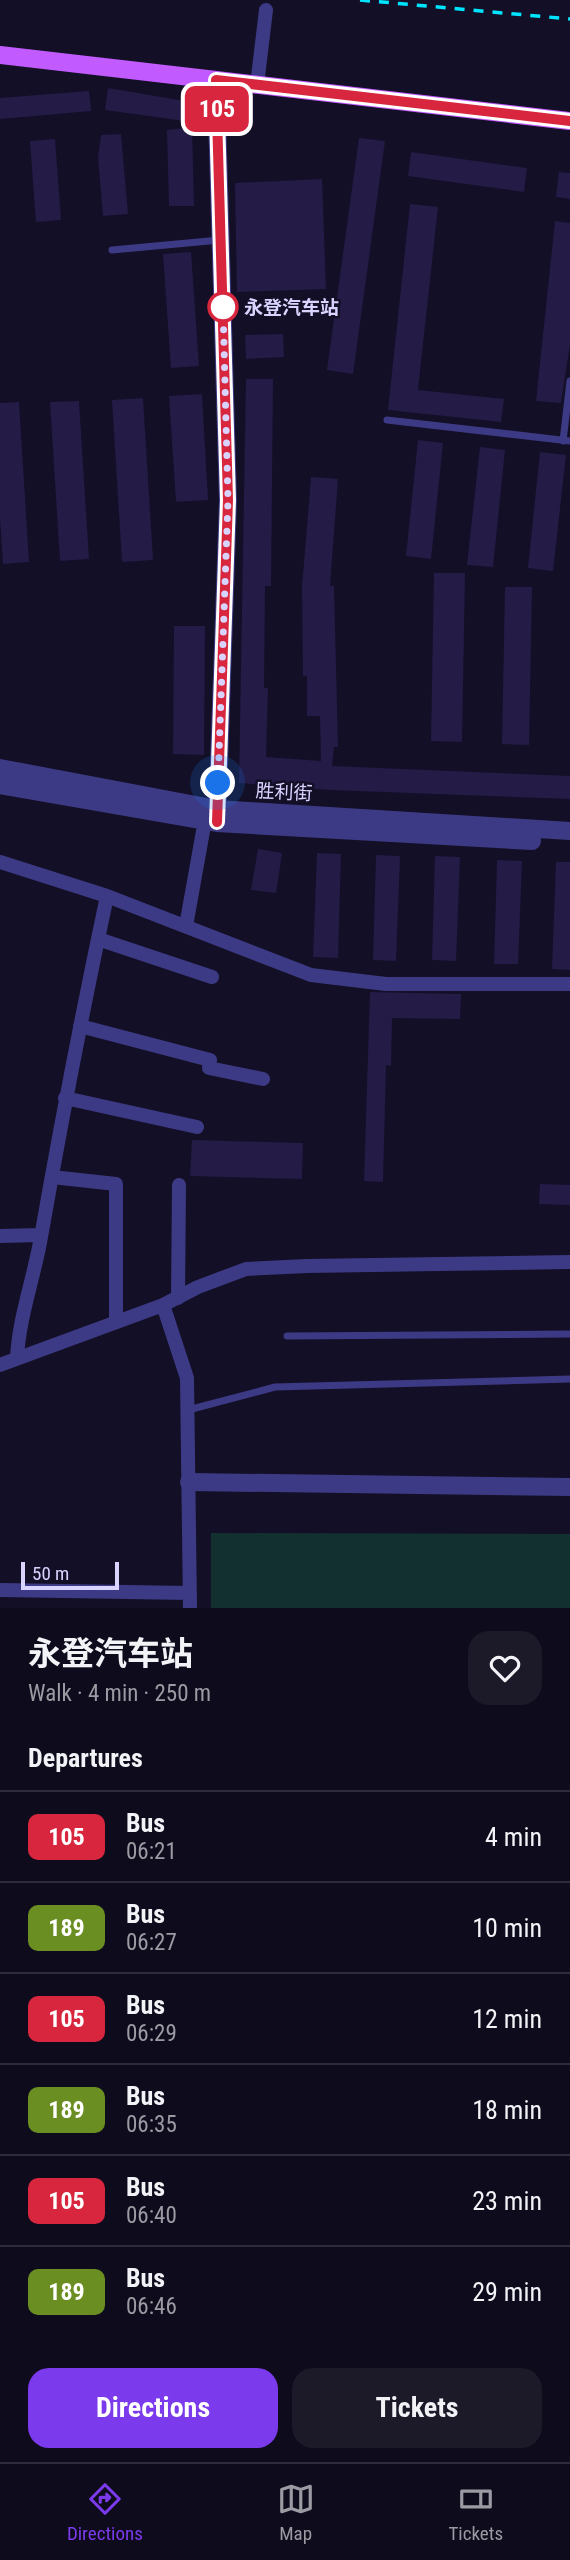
<!DOCTYPE html>
<html lang="en">
<head>
<meta charset="utf-8">
<style>
  body { margin:0; font-family:"Roboto Condensed","Noto Sans SC",sans-serif; background:#1c1929; color:#f1f3f6; height:100vh; display:flex; flex-direction:column; font-size:26px; white-space:nowrap }
  * { box-sizing:border-box; margin:0 }
  p { font-size:23px; color:#9b9ba3 }
  .icon { flex:none; width:38px; height:38px; fill:none; stroke:currentColor; stroke-width:2; stroke-linecap:round; stroke-linejoin:round }
  .map { position:relative; height:1608px; overflow:hidden }
  .panel { display:flex; flex-direction:column; background:#0e0b1c; flex:1 }
  .panel>* { flex:none }
  .badge { padding:0 14px; border-radius:10px; font-size:24px; line-height:46px }
  .scale { position:absolute; left:21px; bottom:18px; width:98px; box-sizing:border-box; padding-left:7px; border:4px solid #d9d4ff; border-top:0; font-size:19px; line-height:24px; white-space:nowrap; color:#d9d4ff; -webkit-text-stroke:5px #130f26; paint-order:stroke }
  .you { position:absolute; width:35px; height:35px; margin:-18px; border:5px solid #fff; border-radius:50%; background:#1a73e8; box-shadow:0 0 0 10px #1a73e833 }
  .map>.badge { position:absolute; translate:-50% -50%; box-shadow:0 0 0 4px #fff }
  h2 { padding:0 28px; font-size:26px; line-height:63px }
  .round { display:grid; place-items:center; flex:none; width:74px; height:74px; border-radius:21px; background:#1c1929 }
  .overview { display:flex; align-items:center; justify-content:space-between; height:119px; padding:0 28px }
  h1 { font-size:33px; font-weight:700; line-height:52px }
  .button { display:flex; gap:14px; margin-top:auto; padding:14px 28px }
  .button a { flex:1; height:80px; border-radius:21px; background:#7c3aed; color:#fff; font-size:28px; font-weight:700; line-height:80px; text-align:center }
  .button a+a { background:#1c1929; color:#f1f3f6 }
  ul { padding:0; list-style:none }
  li { display:flex; align-items:center; gap:21px; height:91px; padding:0 28px; border-top:2px solid #2e2b3b }
  li div { flex:1 }
  li b { display:block; font-size:26px }
  li em { font-style:normal }
  li .badge { min-width:77px; font-weight:700; text-align:center }
  .dock { display:flex; justify-content:space-around; align-items:center; height:98px; border-top:2px solid #2e2b3b; background:#0e0b1c; font-size:19px; color:#9b9ba3 }
  .dock a { display:grid; justify-items:center; gap:4px }
  .dock .selected { color:#7c3aed }
  .map>svg:first-child { display:block }
</style>
</head>
<body>
<div class="map">
<svg width="570" height="1608" viewBox="0 0 570 1608">
  <rect width="100%" height="100%" fill="#130f26"/>
  <path fill="#12302f" d="M211,1533L570,1534V1608H211Z"/>
  <path fill="#241b47" d="M108,88L191,102L192,122L105,110Z
    M89,91L91,111L0,119V98Z
    M192,127L194,206H169L167,130Z
    M121,134L128,214L103,216L98,157L101,135Z
    M359,138L385,141L353,374L327,370Z
    M55,139L61,220L36,222L30,141Z
    M411,152L527,168L524,192L408,176Z
    M559,172L570,173V199L556,197Z
    M322,179L326,289L237,292L235,183Z
    M410,204L438,207L418,390L504,399L501,422L388,410Z
    M555,221L570,223V344L561,403L536,401Z
    M191,252L199,366L171,368L163,254Z
    M283,334L284,357L246,359L245,335Z
    M246,379H273L271,586H265L264,688H268L266,757L321,761L320,716H307V676H303L302,587L311,477L338,479L330,586H334L338,747H334L332,766L570,776V799L330,790L239,783Z
    M202,394L208,500L176,502L169,396Z
    M143,398L153,560L122,562L112,400Z
    M79,401L89,559L60,561L50,402Z
    M19,402L29,562L3,564L0,517V403Z
    M418,440L443,443L431,559L406,556Z
    M480,447L505,450L493,567L467,565Z
    M540,452L566,455L553,571L528,568Z
    M434,573H465L462,742L431,741Z
    M505,587H532L529,745L502,744Z
    M174,626H205L204,755L173,754Z
    M258,849L282,853L276,893L251,890Z
    M317,853L341,854L338,958L313,957Z
    M376,855L400,856L396,961L373,960Z
    M435,856L460,857L456,961L432,960Z
    M497,860L522,861L518,964H494Z
    M556,862H570V970L552,969Z
    M370,992L461,994L460,1019L392,1018L391,1066L386,1065L383,1182L364,1181Z
    M192,1140L303,1143L302,1179L190,1176Z
    M540,1184L570,1185V1205L539,1204Z"/>
  <g fill="none" stroke-linecap="round" stroke-linejoin="round">
    <path stroke="#3d3a85" stroke-width="7" d="M112,250L220,240
      M387,420L570,441
      M563,441L570,381
      M287,1336L570,1334
      M188,1410L275,1387L570,1379"/>
    <path stroke="#3d3a85" stroke-width="14" d="M257,85L266,10
      M0,862L107,896L311,975L386,984H570
      M186,926L205,820
      M98,939L212,977
      M80,1026L210,1060L209,1068L263,1079
      M65,1098L197,1127
      M52,1177L116,1184V1322
      M0,1236L41,1235
      M178,1298L179,1185
      M163,1305L198,1287L246,1269L307,1266L570,1262
      M17,1358C19,1317 34,1278 41,1237C61,1123 83,1009 107,896
      M0,1365L163,1305L187,1378L190,1608
      M0,1590L190,1593"/>
    <path stroke="#3d3a85" stroke-width="18" d="M216,80L228,500L217,823
      M0,768L217,809L570,831
      M0,785L217,823L532,841
      M189,1482L570,1487"/>
    <path stroke="#c25bff" stroke-width="18" d="M0,55L570,121"/>
    <path stroke="#00e5ff" stroke-width="3.5" stroke-dasharray="10 9" stroke-linecap="butt" d="M360,0L570,19"/>
  </g>
  <g fill="none" stroke-linecap="round" stroke-linejoin="round">
    <defs>
      <path id="line" d="M217,822L228,500L216,80L570,121"/>
    </defs>
    <use href="#line" stroke="#fff" stroke-width="16"/>
    <use href="#line" stroke="#d7263d" stroke-width="10"/>
    <path stroke="#d9d4ff" stroke-width="7" stroke-dasharray="0 12.6" d="M218,783L228,500L223,307"/>
  </g>
  <circle fill="#fff" stroke="#d7263d" stroke-width="3.5" cx="223" cy="307" r="14"/>
  <g text-anchor="middle" dominant-baseline="central" stroke-width="5" stroke-linejoin="round" paint-order="stroke">
    <g font-size="19" font-weight="bold" fill="#d9d4ff" stroke="#130f26" text-anchor="start">
      <text x="244" y="307">永登汽车站</text>
    </g>
    <g font-size="19" fill="#d9d4ff" stroke="#130f26">
      <text transform="translate(284 792) rotate(3)">胜利街</text>
    </g>
  </g>
</svg>
<div class="scale">50 m</div>
<div class="you" style="left:218px;top:783px"></div>
<b class="badge" style="left:217px;top:109px;background:#d7263d;color:#fff">105</b>
</div>
<section class="panel">
<div class="overview"><div><h1>永登汽车站</h1><p>Walk · 4 min · 250 m</p></div><a class="round"><svg class="icon" aria-label="heart" viewBox="0 0 24 24"><path d="M12 20l-8-8c-3-5 5-10 8-4 3-6 11-1 8 4z"/></svg></a></div>
<h2>Departures</h2>
<ul>
<li><span class="badge" style="background:#d7263d;color:#fff">105</span><div><b>Bus</b><p>06:21</p></div><em>4 min</em></li>
<li><span class="badge" style="background:#6b8e23;color:#fff">189</span><div><b>Bus</b><p>06:27</p></div><em>10 min</em></li>
<li><span class="badge" style="background:#d7263d;color:#fff">105</span><div><b>Bus</b><p>06:29</p></div><em>12 min</em></li>
<li><span class="badge" style="background:#6b8e23;color:#fff">189</span><div><b>Bus</b><p>06:35</p></div><em>18 min</em></li>
<li><span class="badge" style="background:#d7263d;color:#fff">105</span><div><b>Bus</b><p>06:40</p></div><em>23 min</em></li>
<li><span class="badge" style="background:#6b8e23;color:#fff">189</span><div><b>Bus</b><p>06:46</p></div><em>29 min</em></li>
</ul>
<div class="button"><a>Directions</a><a>Tickets</a></div>
</section>
<nav class="dock">
<a class="selected"><svg class="icon" aria-label="directions" viewBox="0 0 24 24"><path d="M12 3l9 9-9 9-9-9zM9 14v-3h6M13 9l2 2-2 2"/></svg>Directions</a>
<a><svg class="icon" aria-label="map" viewBox="0 0 24 24"><path d="M3 6l6-2 6 2 6-2v14l-6 2-6-2-6 2zM9 4v14M15 6v14"/></svg>Map</a>
<a><svg class="icon" aria-label="tickets" viewBox="0 0 24 24"><path d="M3 7h18v10H3zM15 7v10"/></svg>Tickets</a>
</nav>
</body>
</html>
